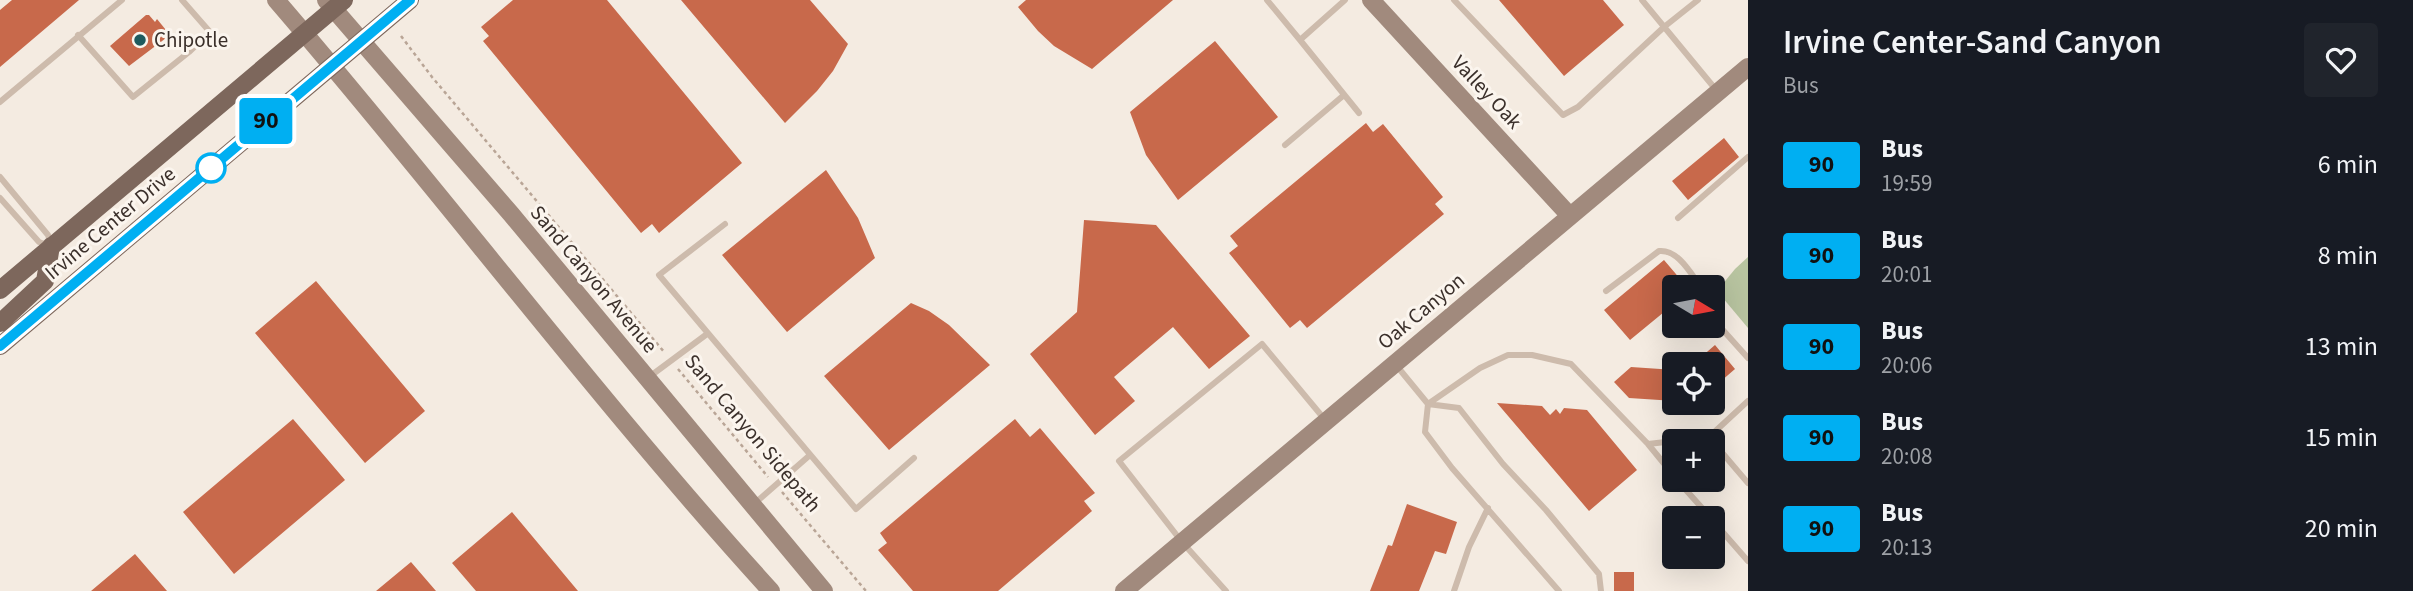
<!DOCTYPE html>
<html lang="en">
<head>
<meta charset="utf-8">
<style>
  body { margin:0; font-family:"Source Sans 3",sans-serif; background:#20242c; color:#f1f3f6; height:100vh; display:flex; flex-direction:column; font-size:26px; white-space:nowrap }
  * { box-sizing:border-box; margin:0 }
  p { font-size:23px; color:#9ea1a6 }
  .icon { flex:none; width:38px; height:38px; fill:none; stroke:currentColor; stroke-width:2; stroke-linecap:round; stroke-linejoin:round }
  .map { position:relative; flex:1; overflow:hidden }
  .details { display:flex; flex-direction:column; background:#171b24; width:665px }
  .details>* { flex:none }
  .badge { padding:0 14px; border-radius:5px; font-size:24px; line-height:46px }
  .needle { width:46px; rotate:100deg }
  .fabs { position:absolute; left:1662px; top:275px; display:grid; gap:14px }
  .fabs a { display:grid; place-items:center; width:63px; height:63px; border-radius:7px; background:#171b24; box-shadow:0 7px 28px #0002; font-size:35px }
  .map>.badge { position:absolute; translate:-50% -50%; box-shadow:0 0 0 4px #fff }
  .round { display:grid; place-items:center; flex:none; width:74px; height:74px; border-radius:7px; background:#20242c }
  .headline { display:flex; align-items:center; justify-content:space-between; height:119px; padding:0 35px }
  h1 { font-size:33px; font-weight:600; line-height:52px }
  ul { padding:0; list-style:none }
  li { display:flex; align-items:center; gap:21px; height:91px; padding:0 35px }
  li div { flex:1 }
  li b { display:block; font-size:26px }
  li em { font-style:normal }
  li .badge { min-width:77px; font-weight:700; text-align:center }
  main { display:flex; flex:1; min-height:0 }
  .map>svg:first-child { display:block }
</style>
</head>
<body>
<main>
<div class="map">
<svg width="1748" height="591" viewBox="0 0 1748 591">
  <rect width="100%" height="100%" fill="#f4ebe1"/>
  <path fill="#b8c4a0" d="M1748,257V328L1717,291L1735,269Z"/>
  <path fill="#c8694b" d="M12,0H79L0,67V10Z
    M513,0H607L742,163L659,233L652,224L641,233L483,41L489,36L481,27Z
    M681,0H810L848,44L833,71L817,91L785,123Z
    M1026,0H1173L1092,69L1054,46L1038,31L1018,7Z
    M1499,0H1603L1624,25L1564,76Z
    M146,15H149L155,22L157,19L170,35L129,66L110,46Z
    M1215,41L1278,117L1178,200L1146,155L1130,112Z
    M1366,123L1373,132L1383,124L1443,197L1435,204L1444,214L1307,328L1300,320L1290,328L1229,253L1238,246L1230,236Z
    M1724,138L1739,157L1688,200L1672,181Z
    M826,170L858,218L875,258L787,332L722,255Z
    M1084,220L1156,225L1250,336L1209,369L1173,327L1114,377L1135,401L1095,435L1030,354L1077,312Z
    M1664,260L1687,287H1675V303L1630,340L1604,310Z
    M316,281L425,411L365,463L255,333Z
    M911,303L929,311L949,325L990,365L889,450L824,376Z
    M1715,345L1735,369L1713,388V364H1693Z
    M1631,367L1675,370V401L1629,398L1614,382Z
    M1497,403L1542,406L1550,415L1556,409L1560,414L1564,408L1587,410L1637,470L1589,511Z
    M293,419L345,480L234,574L183,512Z
    M1015,419L1030,437L1040,428L1095,493L1084,501L1092,511L998,591H913L878,550L887,543L880,533Z
    M1407,504L1457,522L1446,554L1435,551L1419,591H1370L1388,545L1392,546Z
    M512,512L578,591H476L452,563Z
    M135,554L167,591H91Z
    M411,562L436,591H376Z
    M1614,572H1634V591H1614Z"/>
  <g fill="none" stroke-linecap="round" stroke-linejoin="round">
    <path stroke="#b9a596" stroke-width="2.5" stroke-dasharray="3.5 3.5" stroke-linecap="butt" d="M401,36L432,77L665,353
      M678,369L768,477
      M782,492L866,591"/>
    <path stroke="#cdbbac" stroke-width="6" d="M1267,0L1300,40L1345,0
      M1454,0L1563,115L1578,107L1664,27L1698,0
      M1642,0L1717,91
      M78,35L133,97L189,52L210,32L182,0
      M1300,40L1359,113
      M0,102L122,0
      M1285,145L1344,95
      M0,177L48,235L51,245
      M0,198L39,242L47,245
      M1678,218L1748,157
      M725,224L659,275L856,509L914,458
      M1606,291L1659,251C1678,249 1691,274 1701,287
      M1713,319L1748,358
      M1396,365L1428,404L1459,408L1503,464L1546,510L1599,574L1601,591
      M649,377L707,334
      M1713,442L1748,483
      M1648,444L1709,437L1748,401
      M1677,480L1711,518
      M754,504L810,455
      M1713,521L1748,561
      M1226,591L1182,542L1119,461L1262,344L1326,421
      M1454,591L1469,547L1488,508
      M1559,591L1452,468L1425,432L1428,404L1480,368L1508,355H1532L1571,364L1648,444L1675,477"/>
    <path stroke="#a18a7d" stroke-width="18" d="M276,0C444,195 598,401 771,591
      M326,0L511,214L824,591
      M1371,0L1570,216
      M1124,591L1748,67"/>
    <path stroke="#7d675c" stroke-width="18" d="M0,290L344,0
      M0,323L45,281L51,246
      M0,346L410,0"/>
  </g>
  <g fill="none" stroke-linecap="round" stroke-linejoin="round">
    <defs>
      <path id="line" d="M0,346L410,0"/>
    </defs>
    <use href="#line" stroke="#fff" stroke-width="16"/>
    <use href="#line" stroke="#00aff2" stroke-width="10"/>
  </g>
  <circle fill="#1f5a5e" stroke="#fbf5ee" stroke-width="2.5" cx="140" cy="40" r="7"/>
  <circle fill="#fff" stroke="#00aff2" stroke-width="3.5" cx="211" cy="168" r="14"/>
  <g text-anchor="middle" dominant-baseline="central" stroke-width="6" stroke-linejoin="round" paint-order="stroke">
    <g font-size="21" fill="#3b302b" stroke="#fbf5ee" text-anchor="start">
      <text x="154" y="40">Chipotle</text>
    </g>
    <g font-size="21" fill="#3b302b" stroke="#fbf5ee">
      <text transform="translate(1487 92) rotate(47)">Valley Oak</text>
      <text transform="translate(110 223) rotate(-40)">Irvine Center Drive</text>
      <text transform="translate(594 279) rotate(50)">Sand Canyon Avenue</text>
      <text transform="translate(1421 311) rotate(-40)">Oak Canyon</text>
      <text transform="translate(753 433) rotate(50)">Sand Canyon Sidepath</text>
    </g>
  </g>
</svg>
<div class="fabs">
<a><svg class="needle" viewBox="-14 -14 28 28"><path d="M0-13l5 13h-10z" fill="#e53935"/><path d="M0 13l5-13h-10z" fill="#9ea1a6"/></svg></a>
<a><svg class="icon" aria-label="locate" viewBox="0 0 24 24"><circle cx="12" cy="12" r="6"/><path d="M12 2v4M12 18v4M2 12h4M18 12h4"/></svg></a>
<a>+</a>
<a>−</a>
</div>
<b class="badge" style="left:266px;top:121px;background:#00aff2;color:#111">90</b>
</div>
<section class="details">
<div class="headline"><div><h1>Irvine Center-Sand Canyon</h1><p>Bus</p></div><a class="round"><svg class="icon" aria-label="heart" viewBox="0 0 24 24"><path d="M12 20l-8-8c-3-5 5-10 8-4 3-6 11-1 8 4z"/></svg></a></div>
<ul>
<li><span class="badge" style="background:#00aff2;color:#111">90</span><div><b>Bus</b><p>19:59</p></div><em>6 min</em></li>
<li><span class="badge" style="background:#00aff2;color:#111">90</span><div><b>Bus</b><p>20:01</p></div><em>8 min</em></li>
<li><span class="badge" style="background:#00aff2;color:#111">90</span><div><b>Bus</b><p>20:06</p></div><em>13 min</em></li>
<li><span class="badge" style="background:#00aff2;color:#111">90</span><div><b>Bus</b><p>20:08</p></div><em>15 min</em></li>
<li><span class="badge" style="background:#00aff2;color:#111">90</span><div><b>Bus</b><p>20:13</p></div><em>20 min</em></li>
</ul>
</section>
</main>
</body>
</html>
